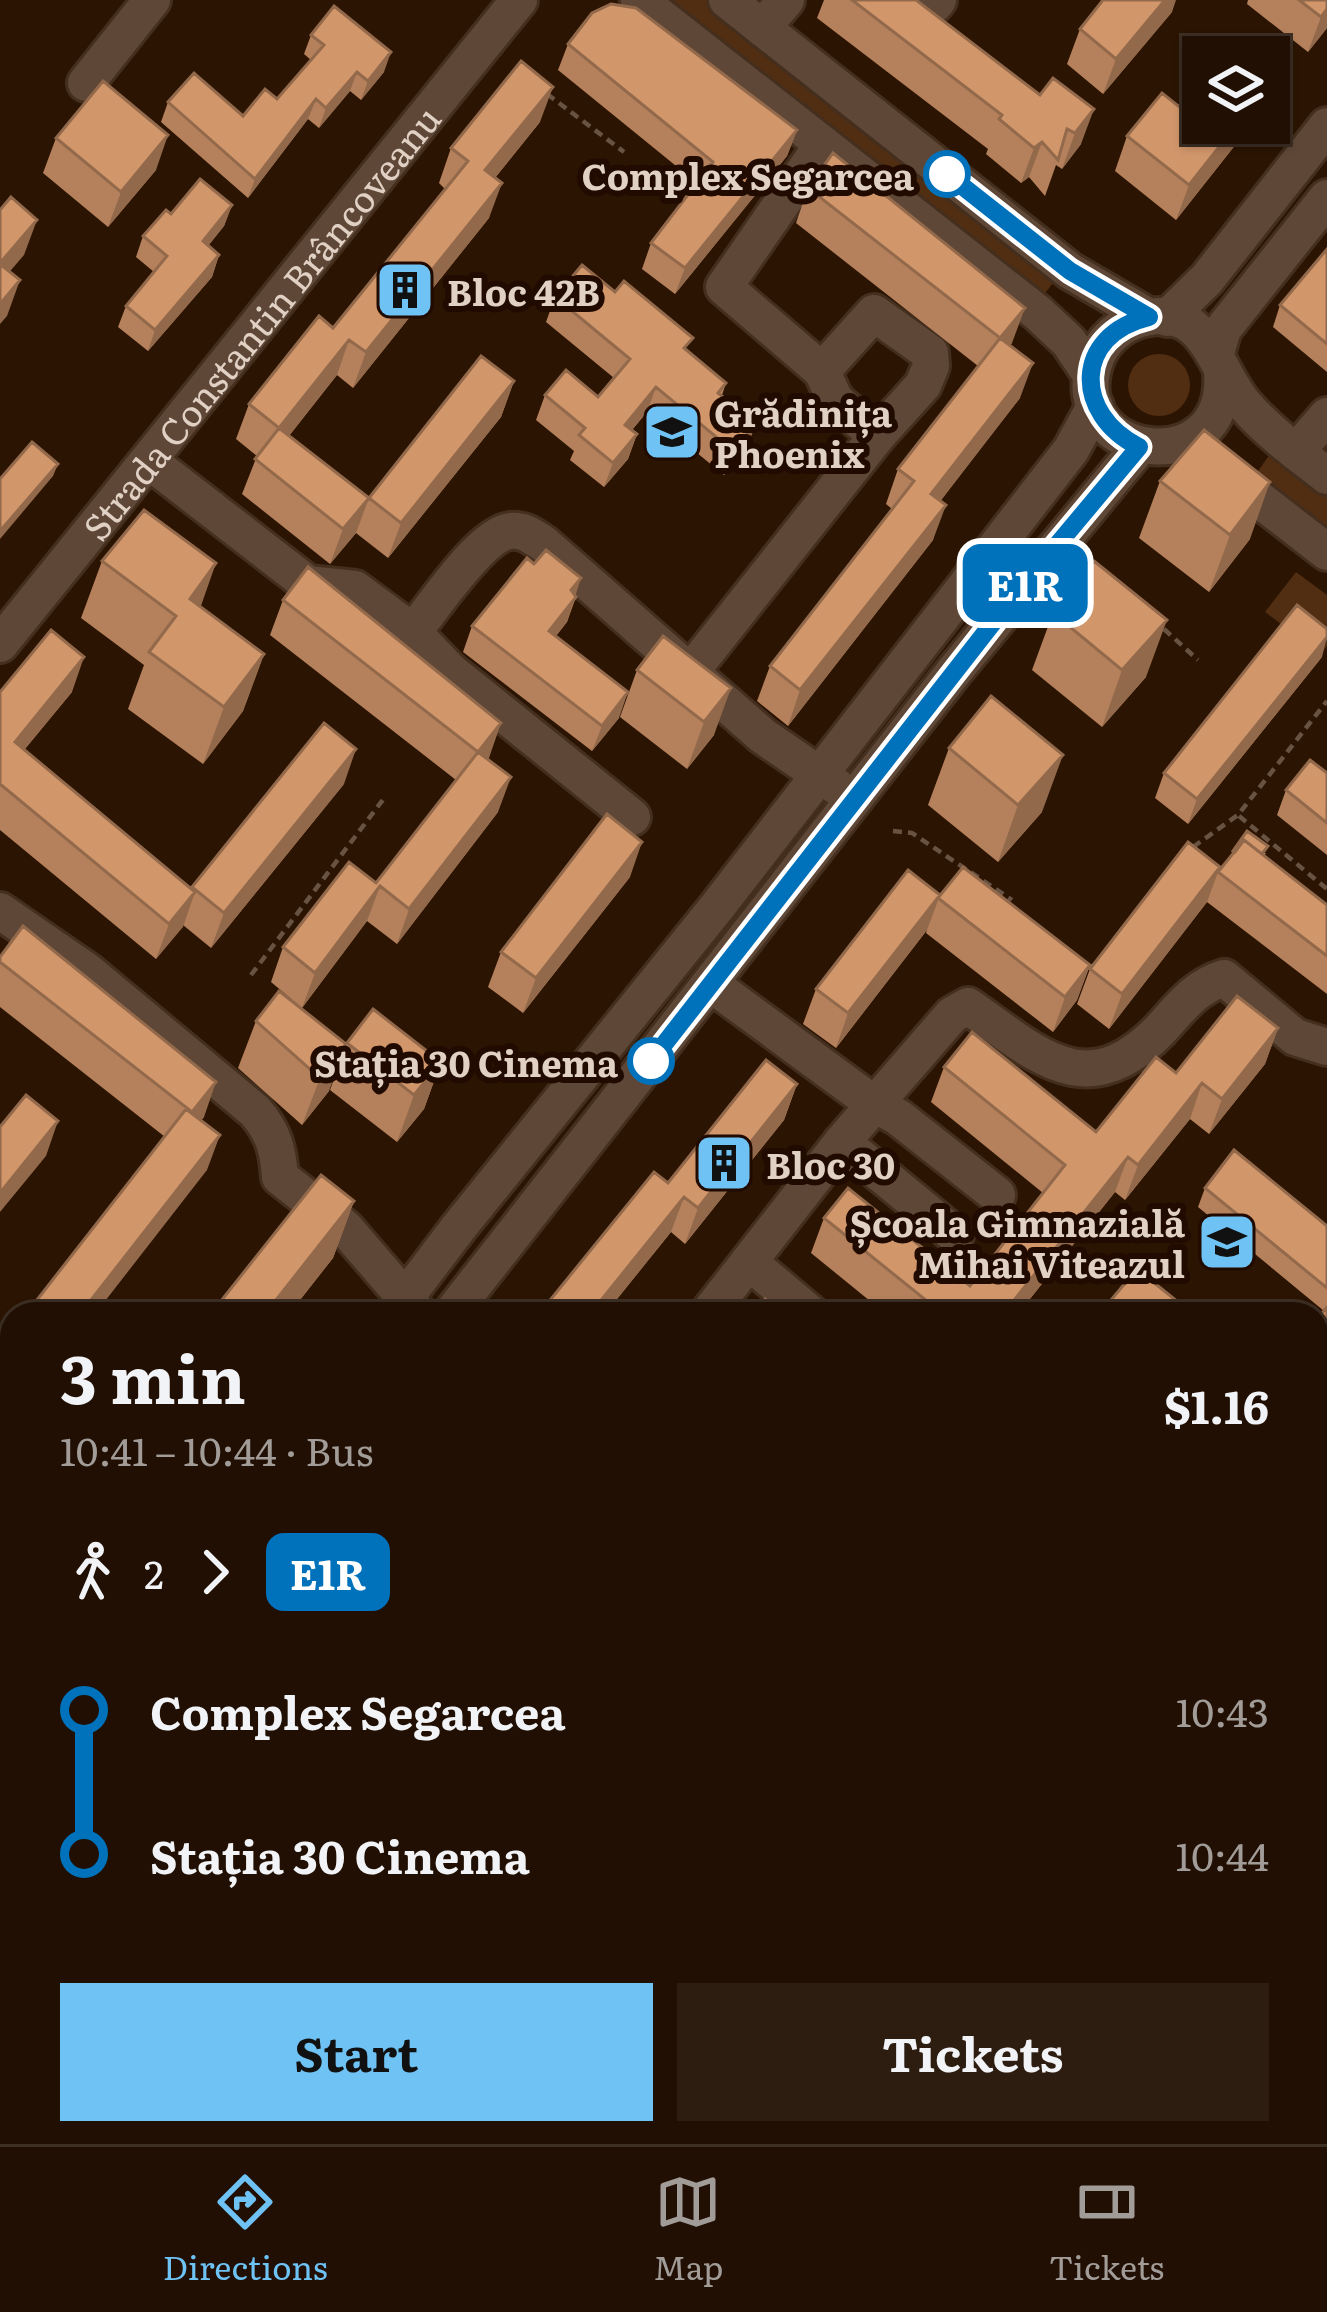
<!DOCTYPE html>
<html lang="en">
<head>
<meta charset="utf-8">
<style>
  body { margin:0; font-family:Literata,serif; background:#2d1d11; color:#f1f3f6; height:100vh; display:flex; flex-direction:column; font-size:45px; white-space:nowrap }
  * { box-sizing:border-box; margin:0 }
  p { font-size:39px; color:#a29c99 }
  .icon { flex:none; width:66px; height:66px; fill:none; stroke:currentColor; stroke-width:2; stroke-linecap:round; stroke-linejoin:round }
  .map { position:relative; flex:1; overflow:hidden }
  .drawer { position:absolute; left:0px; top:1302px; width:1329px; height:843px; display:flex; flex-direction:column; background:#200f02; border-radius:36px 36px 0 0; box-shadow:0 3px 9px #0004,0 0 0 3px #3d2f24 }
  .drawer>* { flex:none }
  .badge { padding:0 24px; border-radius:18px; font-size:42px; line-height:78px }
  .fabs { position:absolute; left:1182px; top:36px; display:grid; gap:24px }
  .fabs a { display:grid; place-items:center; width:108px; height:108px; border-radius:0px; background:#200f02; box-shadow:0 3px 9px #0004,0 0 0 3px #3d2f24; font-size:60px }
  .map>.badge { position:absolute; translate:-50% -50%; box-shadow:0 0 0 6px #fff }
  .legs { display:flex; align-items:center; gap:18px; height:132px; padding:0 60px; font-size:39px }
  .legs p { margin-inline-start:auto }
  .overview { display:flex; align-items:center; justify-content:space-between; height:204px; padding:0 60px }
  h1 { font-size:66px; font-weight:700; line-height:90px }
  .button { display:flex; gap:24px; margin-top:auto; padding:24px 60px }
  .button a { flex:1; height:138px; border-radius:0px; background:#6fc2f4; color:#111; font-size:48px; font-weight:700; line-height:138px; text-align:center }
  .button a+a { background:#2d1d11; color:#f1f3f6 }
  ul { padding:0 60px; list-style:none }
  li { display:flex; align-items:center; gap:42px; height:144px; font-size:45px }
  li i { display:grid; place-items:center; width:18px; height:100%; margin:0 15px; background:currentColor }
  li i::after { content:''; width:30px; height:30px; margin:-15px; border:9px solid; border-radius:50%; background:#200f02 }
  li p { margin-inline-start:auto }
  li:first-child i { background:linear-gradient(#0000 50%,currentColor 0) }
  li:last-child i { background:linear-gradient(currentColor 50%,#0000 0) }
  .tabs { display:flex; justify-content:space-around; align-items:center; height:168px; border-top:3px solid #3d2f24; background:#200f02; font-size:33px; color:#a29c99 }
  .tabs a { display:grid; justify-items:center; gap:6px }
  .tabs .on { color:#6fc2f4 }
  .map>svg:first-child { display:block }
</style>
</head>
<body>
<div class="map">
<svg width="1327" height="2144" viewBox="0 0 1327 2144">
  <rect width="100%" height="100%" fill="#2b1402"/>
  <path fill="#512e12" d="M653,0H716L1061,273L1034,307Z
    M1128 385a31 31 0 1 1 62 0a31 31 0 1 1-62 0Z
    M1275,447L1327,488V539L1253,478Z
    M1296,572L1327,595V646L1321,654L1265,612Z
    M154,2133H202L216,2144H146Z"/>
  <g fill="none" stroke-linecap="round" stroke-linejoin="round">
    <defs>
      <g id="minor">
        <path d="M639,0L1038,313L1069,342L1091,375"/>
        <path d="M727,0L1070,271L1149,317"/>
        <path d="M935,4L938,0"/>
        <path d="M762,28L786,0"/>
        <path d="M86,83L152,0"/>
        <path d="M823,144L724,287L822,371L835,400L877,436"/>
        <path d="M1167,318L1207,279L1327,126"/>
        <path d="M1216,353L1223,329L1327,198"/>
        <path d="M1222,371C1231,486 1061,459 1095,361C1102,340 1120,325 1140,319C1207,301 1213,367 1244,404C1267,431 1299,454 1327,476"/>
        <path d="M1296,452L1327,416"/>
        <path d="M149,461L308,584L355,589L413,632L450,671L632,817"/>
        <path d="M1225,473L1327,552"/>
        <path d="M413,632C433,608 480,535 510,531C524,529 533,537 544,544L763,736L836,786"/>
        <path id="s1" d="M0,644L519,0"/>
        <path d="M692,670L877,436L923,385L931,366L930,353L874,313L822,371"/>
        <path d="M0,911L87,971L255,1111C274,1133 278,1150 280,1177L345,1228L419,1314"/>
        <path d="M711,984L874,1104L898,1117L997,1195"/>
        <path d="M842,1142L955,1235"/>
        <path d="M749,1262L811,1314"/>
        <path d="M393,1314L459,1227L717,907L1071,450L1095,406"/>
        <path d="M451,1314L952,674L1139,447"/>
        <path d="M708,1314L842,1142L952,1015L968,1006C1037,1054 1086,1106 1160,1030C1180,1008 1195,987 1224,978L1295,1037L1327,1047"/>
        <path d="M0,1878L12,1888"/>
        <path d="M1317,2081L1327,2068"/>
        <path d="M776,2133L790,2144"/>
        <path d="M847,2133L860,2144"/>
        <path d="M348,2144L357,2133"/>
        <path d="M1266,2144L1275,2133"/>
        <path d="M1323,2144L1327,2139"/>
      </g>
    </defs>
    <use href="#minor" stroke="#442e1d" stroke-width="42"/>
    <path stroke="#685343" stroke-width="4.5" stroke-dasharray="9 6" stroke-linecap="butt" d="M547,94L624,152
      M1164,629L1198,660
      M1239,816L1327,889
      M893,831L912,833L1012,900
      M1193,847L1238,815L1327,701
      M251,975L385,797
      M1317,2021L1327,2029
      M223,2133L238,2144
      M184,2144L189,2133
      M1207,2144L1216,2133"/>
    <use href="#minor" stroke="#5e4736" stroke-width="36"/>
  </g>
  <path fill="#b5815c" d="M824,0H916L1040,95L1053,78L1081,144L1062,169L1056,165L1045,196L1029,177L1021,183L986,154L988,149L817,18Z
    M1248,0H1327V28L1308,52L1247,4Z
    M1172,12L1103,94L1067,64L1080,29Z
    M311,35L384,72L361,100L350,91L319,128L308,119L248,198L161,122L168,102L243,116L277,99L311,60L304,54Z
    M568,44L797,130L787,156L675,294L642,269L651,243L697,183L558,70Z
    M1182,109L1240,139L1176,220L1115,171L1127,136Z
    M540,122L495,178L489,218L353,388L337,375L289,436L369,498L514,381L501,417L388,558L356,533L330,564L242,494L257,456L236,439L249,404L333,328L445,189L439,183L451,148Z
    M56,138L156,170L108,227L43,173Z
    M808,188L1012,343L1010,346L1020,398L940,501L933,540L788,726L757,701L770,666L892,509L886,504L898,469L978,366L796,223Z
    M232,205L224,226L208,246L219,255L212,277L148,351L118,327L126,306L154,272L136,257L143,236L171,214Z
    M1327,249V372L1273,327L1280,305Z
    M555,297L688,352L726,383L722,395L747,448L724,475L647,412L632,430L637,434L628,459L604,487L570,460L574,451L536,420L545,395L598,397L614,378L546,322Z
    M1160,481L1250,539L1209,592L1139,538Z
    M102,561L200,606L264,654L243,711L203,764L128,709L144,665L81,618Z
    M575,595L576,597L567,622L556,636L619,718L592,751L463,652L472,626Z
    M283,600L489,758L487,759L498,812L397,944L367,921L302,1008L271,982L283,947L376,883L456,780L270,635Z
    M1053,613L1146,677L1102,727L1032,670Z
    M663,636L714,735L687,769L620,717L637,670Z
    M1322,657L1188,824L1155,798L1164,773Z
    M0,692H72L24,750L191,888L344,784L211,948L183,925L156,959L0,830Z
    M949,748L1042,812L998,862L928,805Z
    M1327,773V855L1277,815L1286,790Z
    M1233,851L1266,853L1264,856L1327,905V994L1207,902L1109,1029L1077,1004L1090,969L1218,872L1231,857Z
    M630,877L523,1013L488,987L501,952Z
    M940,895L927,930L836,1048L803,1024L816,989Z
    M938,898L1090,965L1077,1000L1053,1032L926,933Z
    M0,957L204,1117L201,1120L207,1170L0,1007Z
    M279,991L329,1091L302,1125L238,1068L256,1021Z
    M1278,1028L1265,1064L1209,1134L1190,1119L1125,1200L1115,1192L1018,1314H886L811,1253L824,1218L970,1286L1043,1193L931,1102L944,1067L1096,1132L1176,1073Z
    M347,1043L441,1062L424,1109L397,1142L330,1090Z
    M797,1084L784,1120L685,1244L671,1232L605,1314H546L551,1299L668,1183Z
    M1205,1188L1327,1226V1389L1324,1311L1198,1207Z
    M354,1201L333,1258L289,1314H214L217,1306Z
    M12,1339V1367L4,1361Z
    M0,1381L12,1390V1489L4,1499L0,1495Z
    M12,1769V1844L0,1834V1783Z
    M1327,1894V1986L1317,1999V1907Z
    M0,1916L12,1926V1997L7,1993L0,2001Z
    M253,2133H280L271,2144H268Z
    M610,2133H730L744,2144H624Z
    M952,2133H1060L1074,2144H948Z
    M1107,2133H1169L1160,2144H1103Z"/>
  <path fill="#93694b" d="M1165,0H1176L1172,12L1103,94L1116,59Z
    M1327,9V28L1308,52L1321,17Z
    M391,52L384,72L361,100L368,81Z
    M357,72L350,91L319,128L326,108Z
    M553,87L540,122L473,205L485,170Z
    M316,99L308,119L248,198L255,179Z
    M1094,109L1081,144L1062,169L1075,133Z
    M1238,123H1246L1240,139L1176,220L1189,185Z
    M797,130L787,156L675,294L685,268Z
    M168,135L156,170L108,227L121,192Z
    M1042,142L1029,177L1021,183L1034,148Z
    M502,183L489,218L353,388L366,352Z
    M232,205L224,226L195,262L203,241Z
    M37,220L24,255L0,283V263Z
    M219,255L212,277L148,351L155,330Z
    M20,280L7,316L0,324V304Z
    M1025,308L1012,343L988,373L1000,338Z
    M349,340L337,375L267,463L279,428Z
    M1033,363L1020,398L919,529L931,494Z
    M514,381L501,417L388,558L401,523Z
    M656,387L647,412L616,449L625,425Z
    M756,423L747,448L724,475L733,451Z
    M637,434L628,459L604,487L613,463Z
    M58,464L53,476L0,539V531Z
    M1270,482L1250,539L1209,592L1230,535Z
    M369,498L356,533L330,564L343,529Z
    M946,505L933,540L788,726L800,690Z
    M216,563L196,620L190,599Z
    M581,578L567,622L540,656L549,631L571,590Z
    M1167,620L1146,677L1102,727L1122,670Z
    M1327,637L1322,657L1188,824L1197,799Z
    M264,654L243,711L203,764L224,707Z
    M84,657L72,692L2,777L15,742Z
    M731,688L714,735L687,769L704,722Z
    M628,692L619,718L592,751L602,726Z
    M501,723L489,758L465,787L478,752Z
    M356,749L344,784L211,948L224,913Z
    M1063,755L1042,812L998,862L1018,805Z
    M511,777L498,812L397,944L409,909Z
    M642,842L630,877L523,1013L536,978Z
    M1220,867L1207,902L1109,1029L1122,994Z
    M380,886L367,921L302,1008L315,973Z
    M195,892L183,927L156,959L169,924Z
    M940,895L927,930L836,1048L848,1013Z
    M1090,965L1077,1000L1053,1032L1065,997Z
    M1278,1028L1265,1064L1209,1134L1222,1099Z
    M346,1044L329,1091L302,1125L320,1078Z
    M441,1062L424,1109L397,1142L414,1095Z
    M216,1082L204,1117L180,1147L192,1112Z
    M1202,1083L1190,1119L1125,1200L1138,1165Z
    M797,1084L784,1120L685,1244L698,1208Z
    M58,1121L46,1156L0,1212V1193Z
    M220,1135L207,1170L95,1314H80Z
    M1128,1157L1115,1192L1018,1314H1003Z
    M684,1197L671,1232L605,1314H590Z
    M354,1201L333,1258L289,1314H265Z
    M1327,1378V1389L1317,1401V1390Z
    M1327,1630V1648L1317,1661V1642Z
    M12,1681V1702L0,1717V1696Z
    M12,1967V1978L7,1993L0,2001V1986L2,1979Z
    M1327,1968V1986L1317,1999V1993Z
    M1154,2133H1169L1160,2144H1148Z"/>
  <path fill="#d2966b" stroke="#93694b" stroke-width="3" d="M852,0H916L1040,95L1053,78L1094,109L1075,133L1067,129L1058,160L1042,142L1034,148L999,119L1002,115Z
    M1103,0H1165L1116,59L1080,29Z
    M1299,0H1327V9L1321,17Z
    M611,4L636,8L797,130L685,268L651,243L713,162L568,44L592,13Z
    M334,6L391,52L368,81L357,72L326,108L316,99L255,179L168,102L194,73L243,116L265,89L277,99L324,45L311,35Z
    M521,61L553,87L485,170L502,183L366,352L349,340L279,428L249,404L319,316L333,328L468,161L451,148Z
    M103,81L168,135L121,192L56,138Z
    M1203,82V123H1238L1189,185L1127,136L1162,93L1182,109Z
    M833,153L1025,308L1000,338L808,188Z
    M200,179L232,205L203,241L219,255L155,330L126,306L167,256L143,236L166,210L171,214Z
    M11,197L37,220L0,263V210Z
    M1327,249V344L1280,305Z
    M0,264L20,280L0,304Z
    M582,265L615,292L624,281L693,338L684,348L726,383L718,393L756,423L733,451L656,387L625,425L637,434L613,463L579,435L585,428L545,395L566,370L598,397L630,359L555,297Z
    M1000,338L1033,363L931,494L946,505L800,690L770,666L914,481L898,469Z
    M481,356L514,381L401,523L369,498Z
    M279,428L369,498L343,529L255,459Z
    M1204,430L1270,482L1230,535L1160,481Z
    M32,442L58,464L0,531V479Z
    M144,510L216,563L190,599L264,654L224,707L149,652L176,616L102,561Z
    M546,550L581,578L571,590L576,597L549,631L628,692L602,726L472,626L527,558L534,564Z
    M1094,561L1167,620L1122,670L1053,613Z
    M308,567L501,723L478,752L283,600Z
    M1297,605L1327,629V637L1197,799L1164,773Z
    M51,630L84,657L15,742L195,892L169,924L0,784V692Z
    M663,636L731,688L704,722L637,670Z
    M991,696L1063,755L1018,805L949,748Z
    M324,723L356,749L224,913L192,887Z
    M478,752L511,777L409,909L380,886L315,973L283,947L349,862L376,883Z
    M1310,760L1327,773V823L1286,790Z
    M607,814L642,842L536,978L501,952Z
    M1247,831L1268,846L1262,854L1244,840L1235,852L1233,851Z
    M1244,840L1327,905V956L1218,872Z
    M1188,842L1220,867L1122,994L1090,969Z
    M963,867L1090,965L1065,997L938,898Z
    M908,870L940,895L848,1013L816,989Z
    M23,926L216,1082L192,1112L0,962V957Z
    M279,991L346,1044L320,1078L256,1021Z
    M1237,996L1278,1028L1222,1099L1202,1083L1138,1165L1128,1157L1003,1314H943L824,1218L848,1188L970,1286L1065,1165L944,1067L972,1032L1096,1132L1156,1057L1176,1073Z
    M373,1009L441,1062L414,1095L347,1043Z
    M766,1060L797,1084L698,1208L684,1197L590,1314H570L551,1299L654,1172L668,1183Z
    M26,1095L58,1121L0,1193V1127Z
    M186,1109L220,1135L80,1314H26Z
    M1234,1150L1327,1226V1288L1205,1188Z
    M321,1175L354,1201L265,1314H228L217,1306Z
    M1137,1269L1193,1314H1116L1106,1306Z
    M765,1299L784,1314H753Z
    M1327,1307V1378L1317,1390V1319Z
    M0,1381L12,1390V1444L0,1435Z
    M1326,1567L1327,1630L1317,1642V1579Z
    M12,1614V1681L0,1696V1629Z
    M12,1769V1798L0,1788V1783Z
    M1327,1894V1968L1325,1970L1317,1964V1907Z
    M0,1916L12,1926V1967L2,1979L0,1977Z
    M0,2082L12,2093V2133H29L28,2144H0Z
    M667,2133H730L744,2144H681Z
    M991,2133H1060L1074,2144H1005Z"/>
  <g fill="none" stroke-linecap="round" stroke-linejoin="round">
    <defs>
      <path id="line-1" d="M651,1061L1006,606L1139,447C1073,414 1073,335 1149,317L1070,271L947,174"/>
    </defs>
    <use href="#line-1" stroke="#fff" stroke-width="27"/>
    <use href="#line-1" stroke="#0072bc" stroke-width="18"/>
  </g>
  <defs>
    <symbol id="building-square" viewBox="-11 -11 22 22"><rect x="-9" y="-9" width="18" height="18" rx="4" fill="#6fc2f4" stroke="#210b00"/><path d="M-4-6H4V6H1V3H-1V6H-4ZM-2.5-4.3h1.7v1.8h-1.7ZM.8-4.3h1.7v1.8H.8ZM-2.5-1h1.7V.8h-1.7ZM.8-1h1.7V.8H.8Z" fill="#111"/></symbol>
    <symbol id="school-square" viewBox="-11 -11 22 22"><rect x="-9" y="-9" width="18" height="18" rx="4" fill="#6fc2f4" stroke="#210b00"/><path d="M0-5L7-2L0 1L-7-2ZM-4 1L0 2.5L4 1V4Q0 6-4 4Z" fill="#111"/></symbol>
  </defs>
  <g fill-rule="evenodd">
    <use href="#building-square" x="372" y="257" width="66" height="66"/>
    <use href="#school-square" x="639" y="399" width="66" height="66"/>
    <use href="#building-square" x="691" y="1130" width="66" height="66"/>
    <use href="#school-square" x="1194" y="1209" width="66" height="66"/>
  </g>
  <g fill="#fff" stroke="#0072bc" stroke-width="6">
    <circle cx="947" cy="174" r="21"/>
    <circle cx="651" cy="1061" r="21"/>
  </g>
  <g text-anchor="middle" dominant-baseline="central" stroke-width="12" stroke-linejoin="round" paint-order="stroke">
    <g font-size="36" font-weight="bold" fill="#e1d1c5" stroke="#210b00" text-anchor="end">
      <text x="914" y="174">Complex Segarcea</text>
      <text x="618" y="1061">Stația 30 Cinema</text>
    </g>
    <g font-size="36" font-weight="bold" fill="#e1d1c5" stroke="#210b00" text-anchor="start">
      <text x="447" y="290">Bloc 42B</text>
      <text x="714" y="411">Grădinița<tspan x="714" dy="41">Phoenix</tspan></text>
      <text x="766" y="1163">Bloc 30</text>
      <text x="1185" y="1221" text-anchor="end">Școala Gimnazială<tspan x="1185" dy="41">Mihai Viteazul</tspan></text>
    </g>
    <g font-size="36" fill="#e1d1c5" stroke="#210b00">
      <text stroke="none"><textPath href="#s1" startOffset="414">Strada Constantin Brâncoveanu</textPath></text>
    </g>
  </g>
</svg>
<div class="fabs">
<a><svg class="icon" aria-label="layers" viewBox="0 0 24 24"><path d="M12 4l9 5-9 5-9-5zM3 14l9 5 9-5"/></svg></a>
</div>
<b class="badge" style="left:1025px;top:583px;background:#0072bc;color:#fff">E1R</b>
<section class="drawer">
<div class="overview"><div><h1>3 min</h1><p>10:41 – 10:44 · Bus</p></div><b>$1.16</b></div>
<div class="legs"><svg class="icon" aria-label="walk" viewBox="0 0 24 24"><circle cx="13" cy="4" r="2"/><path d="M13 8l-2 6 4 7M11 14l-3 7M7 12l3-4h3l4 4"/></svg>2<svg class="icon" aria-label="forward" viewBox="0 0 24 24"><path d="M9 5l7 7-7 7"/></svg><b class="badge" style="background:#0072bc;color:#fff">E1R</b></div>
<ul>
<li><i style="color:#0072bc"></i><b>Complex Segarcea</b><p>10:43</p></li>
<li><i style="color:#0072bc"></i><b>Stația 30 Cinema</b><p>10:44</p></li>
</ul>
<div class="button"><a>Start</a><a>Tickets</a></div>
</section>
</div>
<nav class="tabs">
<a class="on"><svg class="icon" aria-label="directions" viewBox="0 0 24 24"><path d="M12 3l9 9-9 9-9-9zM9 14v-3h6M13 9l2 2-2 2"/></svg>Directions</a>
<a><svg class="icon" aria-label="map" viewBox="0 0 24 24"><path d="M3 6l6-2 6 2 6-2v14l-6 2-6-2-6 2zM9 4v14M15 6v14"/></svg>Map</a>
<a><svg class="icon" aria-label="tickets" viewBox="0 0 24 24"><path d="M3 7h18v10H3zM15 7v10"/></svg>Tickets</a>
</nav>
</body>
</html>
